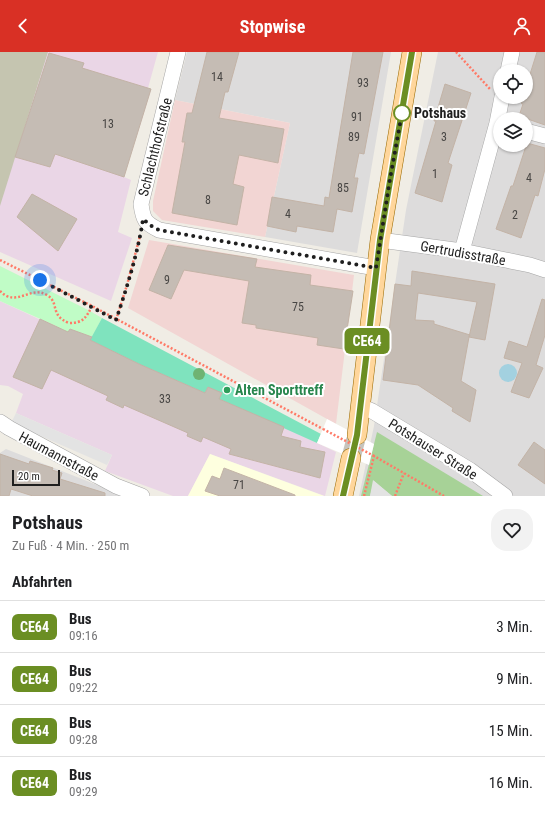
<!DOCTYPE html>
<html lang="de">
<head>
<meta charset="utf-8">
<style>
  body { margin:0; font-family:"Roboto Condensed",sans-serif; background:#f2f2f2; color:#202124; height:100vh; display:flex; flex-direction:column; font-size:15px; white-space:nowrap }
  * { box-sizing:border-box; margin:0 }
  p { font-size:13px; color:#757577 }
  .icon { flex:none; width:22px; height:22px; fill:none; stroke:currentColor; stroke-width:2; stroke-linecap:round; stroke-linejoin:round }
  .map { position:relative; height:444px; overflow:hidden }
  .panel { display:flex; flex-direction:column; background:#fff; flex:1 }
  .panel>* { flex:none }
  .badge { padding:0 8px; border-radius:6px; font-size:14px; line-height:26px }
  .controls { position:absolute; left:493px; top:12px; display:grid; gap:8px }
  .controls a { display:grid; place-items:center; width:40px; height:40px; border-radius:50%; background:#fff; box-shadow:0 1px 3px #0004; font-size:20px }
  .scale { position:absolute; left:12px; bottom:10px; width:48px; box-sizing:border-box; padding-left:4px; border:2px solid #1f1f1f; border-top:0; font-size:11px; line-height:14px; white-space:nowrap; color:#1f1f1f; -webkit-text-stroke:3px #fff; paint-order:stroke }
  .you { position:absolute; width:20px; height:20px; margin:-10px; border:3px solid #fff; border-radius:50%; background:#1a73e8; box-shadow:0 0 0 6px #1a73e833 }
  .map>.badge { position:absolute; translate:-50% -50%; box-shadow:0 0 0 2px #fff }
  h2 { padding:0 12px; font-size:15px; line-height:36px }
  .round { display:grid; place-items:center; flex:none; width:42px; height:42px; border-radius:16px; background:#f2f2f2 }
  .overview { display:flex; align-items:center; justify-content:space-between; height:68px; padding:0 12px }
  h1 { font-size:19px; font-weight:700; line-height:30px }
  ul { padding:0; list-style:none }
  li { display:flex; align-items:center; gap:12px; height:52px; padding:0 12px; border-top:1px solid #e0e0e0 }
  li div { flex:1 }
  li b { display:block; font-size:15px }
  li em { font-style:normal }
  li .badge { min-width:44px; font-weight:700; text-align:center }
  header { display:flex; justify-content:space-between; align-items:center; height:52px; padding:0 12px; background:#d93025; color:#fff; font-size:18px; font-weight:700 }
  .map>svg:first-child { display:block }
</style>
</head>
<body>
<header><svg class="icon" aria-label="back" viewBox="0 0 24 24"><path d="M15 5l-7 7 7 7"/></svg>Stopwise<svg class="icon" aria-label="person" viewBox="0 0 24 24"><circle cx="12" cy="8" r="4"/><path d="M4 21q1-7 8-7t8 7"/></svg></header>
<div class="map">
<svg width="545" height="444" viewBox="0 0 545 444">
  <rect width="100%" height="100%" fill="#f0ede5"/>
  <path fill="#dddcdc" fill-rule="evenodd" d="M187,0H391L357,201L265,185L290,71L175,48Z
    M438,0H545V444H359L374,374L406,158ZM500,19H526V45H500ZM500,67H526V93H500Z
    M6,397L125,444H0V401Z"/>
  <path fill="#f2d5d3" d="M175,48L290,71L265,185L162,168L153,159V149Z
    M149,188L354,223L336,372L128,256Z"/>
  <path fill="#ead6e6" d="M0,0H158L148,36L151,38L124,125L131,128L118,180L132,186L111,249L0,200Z
    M0,249L56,275L65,286L70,277L92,285L90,288L222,341L220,347L284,375L336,400L325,444L210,402L188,444H173L105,419L112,403L16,361L23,342L8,334L0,333Z"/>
  <path fill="#feffdf" d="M210,402L324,444H188Z"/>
  <path fill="#c5c5b0" d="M0,0H48L0,154Z"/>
  <path fill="#a7d297" d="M377,380L483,444H392L374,429L370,444H361Z"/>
  <path fill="#c0fcc6" d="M0,214L90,259L102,266L92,285L70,277L65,287L56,274L0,249Z"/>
  <path fill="#7fe3be" d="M102,266L321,382L317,391L219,347L221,341L208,335L205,341L139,312L90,288Z"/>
  <path fill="#e3e3e3" d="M16,361L112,403L107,413L11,371Z
    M373,428L392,444H370Z"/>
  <path fill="#a3d1e0" d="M499 321a9 9 0 1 1 18 0a9 9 0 1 1-18 0Z"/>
  <path fill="#fff" d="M327,367L374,392L369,413L317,391Z"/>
  <path fill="#c5bcb4" stroke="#c3b3a6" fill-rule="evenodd" d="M207,0H239L228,40H225L219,66L284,77L278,111L239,103L233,132L244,135L237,173L172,161L185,90H182L187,61H192Z
    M353,0H383L364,102L359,101L354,126H358L352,160L337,157L333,180L297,174L296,180L267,174L272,145L324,154L325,145L329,146Z
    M537,0H545V73L519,64L523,52L521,51L523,45H526V35Z
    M49,1L84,11L82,16L151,37L124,125L55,102L50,115L15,105Z
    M445,32L471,41L448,111L452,113L442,150L415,141L436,69H434Z
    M527,91L545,96V117L538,144L535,143L521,186L496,177L511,134H513Z
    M32,142L77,167L58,199L17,165Z
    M168,193L257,207L255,215L311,223L310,233L353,239L344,297L317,293L318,286L256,276V273L242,271L249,229L184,218L171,247L149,238Z
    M412,219L495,232L485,288L469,285L461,329L476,338L470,370L452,359L453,356L418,333L383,328L395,232L411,234ZM418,241L477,250L469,285L470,283L434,272V269L415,268Z
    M542,247L545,248V283L536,313L543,316L529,346L511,340L522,311L504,306L509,289L527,295Z
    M40,267L68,280L70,277L92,285L90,288L139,312L205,341L208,335L222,341L219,347L284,375L281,384L301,389L300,395L325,400L320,426L229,402L231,397L203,385L201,390L187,384L188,381L124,353L123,356L106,348L108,344L51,318L42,337L13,325Z
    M534,390L545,398V432L518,413Z
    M0,402L29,412L30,409L53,416L52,418L62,421L60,427L105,441V444H33L11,437L9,444H0Z
    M224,416L295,443V444H220L205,439L212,424L220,427Z"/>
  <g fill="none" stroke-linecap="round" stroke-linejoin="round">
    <path stroke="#c6c4bd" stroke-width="19" stroke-dasharray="19 10" stroke-linecap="butt" d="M351,406L357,383"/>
    <defs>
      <path id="minor" d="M178,0L141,152C143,168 145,171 159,178L376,216
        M508,19L512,0
        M526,79L545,84
        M380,188L462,199L530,213L545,218
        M462,199L497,71L502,45
        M360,354L372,359L470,418L505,444
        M0,370L9,376L116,434L142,444"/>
      <path id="major" d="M357,383L380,188L412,0
        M343,444L351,406"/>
    </defs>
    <use href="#minor" stroke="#a6a6a6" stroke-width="16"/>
    <use href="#major" stroke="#9a6a00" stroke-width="20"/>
    <path stroke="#ff7a67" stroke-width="2.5" stroke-dasharray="2 2" stroke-linecap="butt" d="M456,0L490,37
      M0,208L92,254L323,377
      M0,239C17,256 30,233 47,243C60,251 49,263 69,271C83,271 86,266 92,254
      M116,268L127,233L140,184
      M364,444L374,404L444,444
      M395,444L404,421"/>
    <use href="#minor" stroke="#fff" stroke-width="15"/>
    <use href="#major" stroke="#ffd69b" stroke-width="19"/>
    <path stroke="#ff7a67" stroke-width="2.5" stroke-dasharray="2 2" stroke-linecap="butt" d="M323,377L374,404"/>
  </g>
  <circle fill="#6fb372" cx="199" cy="322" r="6"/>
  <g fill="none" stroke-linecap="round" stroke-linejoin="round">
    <defs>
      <path id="line" d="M343,444L357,383L380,188L412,0"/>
    </defs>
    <use href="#line" stroke="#fff" stroke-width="9"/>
    <use href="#line" stroke="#6b8e23" stroke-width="6"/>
    <path stroke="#1f1f1f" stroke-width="4" stroke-dasharray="0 7.2" d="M40,228L116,268C127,235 138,201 143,167L150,173L159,178L376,216L390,127L402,61"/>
  </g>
  <circle fill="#fff" stroke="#6b8e23" stroke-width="2" cx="402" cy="61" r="8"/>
  <circle fill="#2e9e5b" stroke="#fff" stroke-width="1.5" cx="227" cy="338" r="4"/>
  <g text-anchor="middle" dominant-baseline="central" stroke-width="4" stroke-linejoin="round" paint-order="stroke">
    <g font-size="12" fill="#484644">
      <text x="217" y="25">14</text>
      <text x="363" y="31">93</text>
      <text x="357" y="65">91</text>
      <text x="108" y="72">13</text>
      <text x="354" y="85">89</text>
      <text x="444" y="85">3</text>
      <text x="435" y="122">1</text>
      <text x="529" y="126">4</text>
      <text x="343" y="136">85</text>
      <text x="208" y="148">8</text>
      <text x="288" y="162">4</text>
      <text x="515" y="163">2</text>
      <text x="167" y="228">9</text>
      <text x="298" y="255">75</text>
      <text x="165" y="347">33</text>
      <text x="239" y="433">71</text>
    </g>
    <g font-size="14" font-weight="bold" fill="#1f1f1f" stroke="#fff" text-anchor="start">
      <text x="414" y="61">Potshaus</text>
    </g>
    <g font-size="14" fill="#1f1f1f" stroke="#fff">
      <text transform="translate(155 95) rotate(-76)">Schlachthofstraße</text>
      <text transform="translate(463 201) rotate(10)">Gertrudisstraße</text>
      <text transform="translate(433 397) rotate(32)">Potshauser Straße</text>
      <text transform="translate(59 404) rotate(28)">Haumannstraße</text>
    </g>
    <g font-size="14" font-weight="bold" fill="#27864d" stroke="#fff" text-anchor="start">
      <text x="235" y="338">Alten Sporttreff</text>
    </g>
  </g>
</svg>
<div class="controls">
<a><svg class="icon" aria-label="locate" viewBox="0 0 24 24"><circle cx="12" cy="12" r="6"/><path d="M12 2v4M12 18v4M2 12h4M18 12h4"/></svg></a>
<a><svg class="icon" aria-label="layers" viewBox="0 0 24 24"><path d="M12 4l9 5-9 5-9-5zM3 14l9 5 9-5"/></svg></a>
</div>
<div class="scale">20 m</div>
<div class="you" style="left:40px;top:228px"></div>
<b class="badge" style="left:367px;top:289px;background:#6b8e23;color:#fff">CE64</b>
</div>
<section class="panel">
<div class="overview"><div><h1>Potshaus</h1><p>Zu Fuß · 4 Min. · 250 m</p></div><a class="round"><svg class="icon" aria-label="heart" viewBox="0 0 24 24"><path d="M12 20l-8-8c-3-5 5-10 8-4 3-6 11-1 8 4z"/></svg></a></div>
<h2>Abfahrten</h2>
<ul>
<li><span class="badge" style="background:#6b8e23;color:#fff">CE64</span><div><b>Bus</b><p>09:16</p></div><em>3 Min.</em></li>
<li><span class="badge" style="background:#6b8e23;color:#fff">CE64</span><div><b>Bus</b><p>09:22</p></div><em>9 Min.</em></li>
<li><span class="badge" style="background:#6b8e23;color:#fff">CE64</span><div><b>Bus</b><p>09:28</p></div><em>15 Min.</em></li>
<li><span class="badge" style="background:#6b8e23;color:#fff">CE64</span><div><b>Bus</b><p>09:29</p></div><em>16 Min.</em></li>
</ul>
</section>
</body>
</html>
